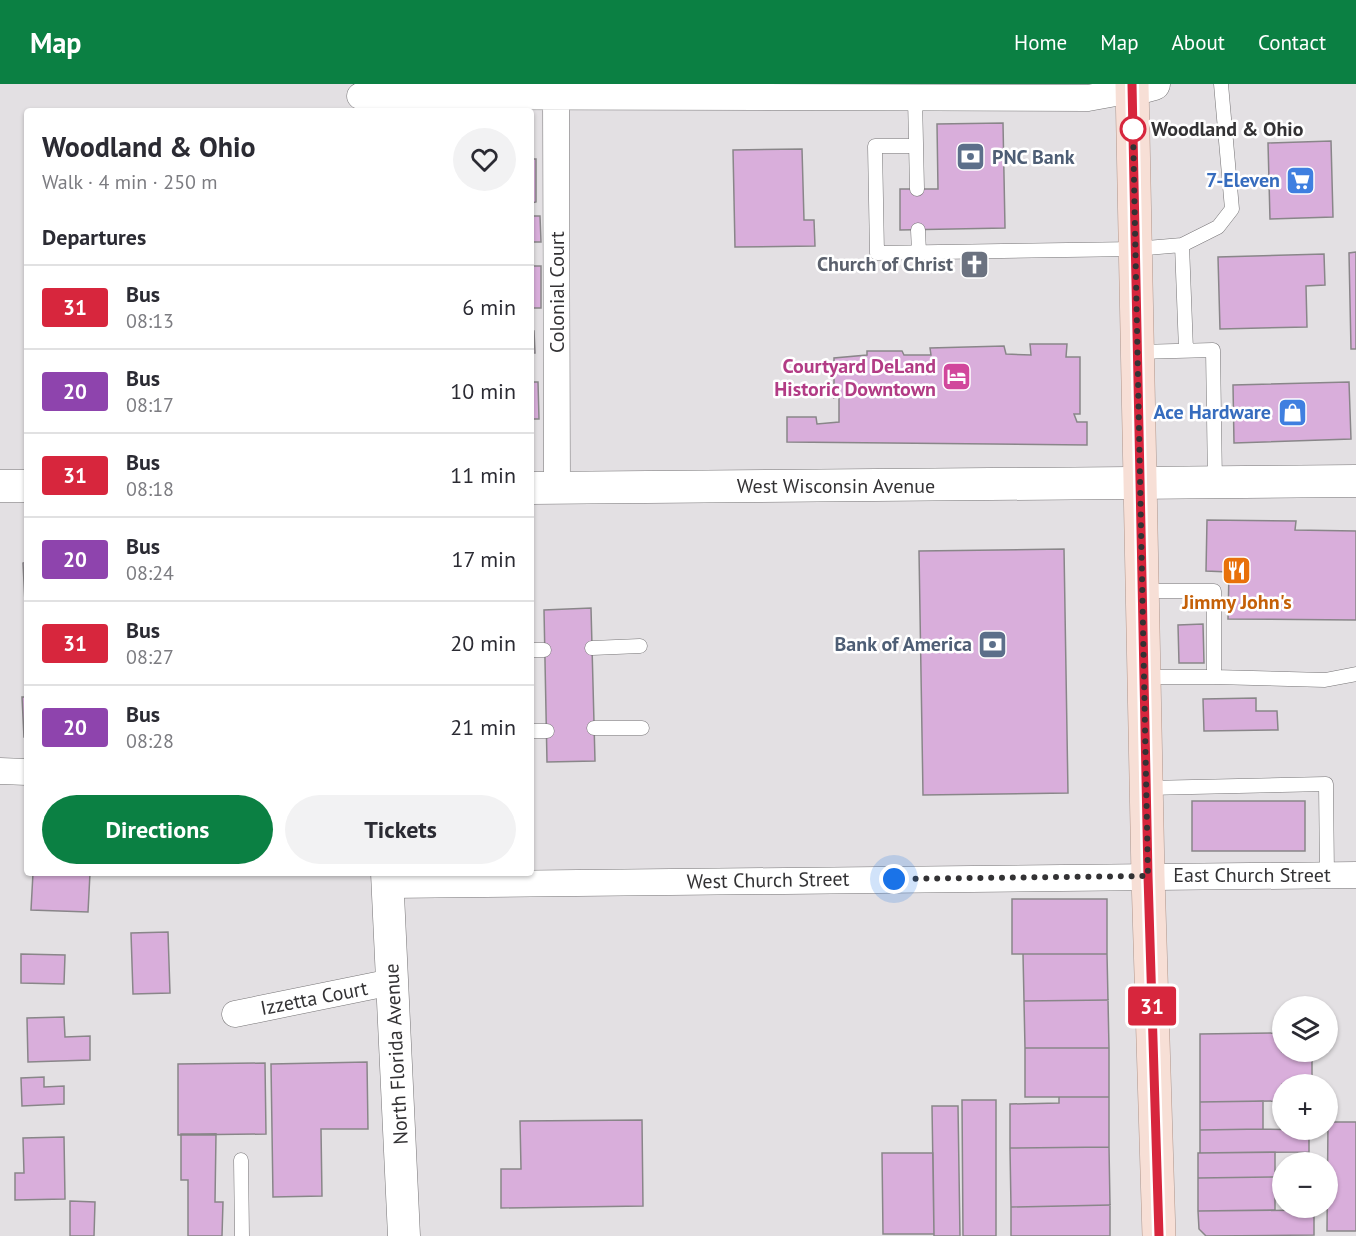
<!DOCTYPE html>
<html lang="en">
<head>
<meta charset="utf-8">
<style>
  body { margin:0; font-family:"PT Sans",sans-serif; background:#f2f2f3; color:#2b2b33; height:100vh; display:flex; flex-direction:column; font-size:22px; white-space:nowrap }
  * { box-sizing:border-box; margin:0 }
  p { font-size:20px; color:#7c7c81 }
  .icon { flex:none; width:33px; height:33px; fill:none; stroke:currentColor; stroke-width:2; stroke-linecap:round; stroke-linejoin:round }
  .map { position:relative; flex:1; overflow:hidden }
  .details { position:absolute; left:24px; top:24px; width:510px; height:768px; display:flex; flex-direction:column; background:#fff; border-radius:6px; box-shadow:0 2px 4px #0004 }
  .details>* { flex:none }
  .badge { padding:0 12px; border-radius:4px; font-size:21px; line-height:39px }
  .buttons { position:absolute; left:1272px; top:912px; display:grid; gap:12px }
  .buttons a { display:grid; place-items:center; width:66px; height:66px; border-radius:50%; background:#fff; box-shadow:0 2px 4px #0004; font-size:30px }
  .you { position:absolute; width:30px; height:30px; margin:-15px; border:4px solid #fff; border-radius:50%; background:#1a73e8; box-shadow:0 0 0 9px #1a73e833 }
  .map>.badge { position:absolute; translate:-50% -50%; box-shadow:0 0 0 3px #fff }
  h2 { padding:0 18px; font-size:22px; line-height:54px }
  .round { display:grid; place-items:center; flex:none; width:63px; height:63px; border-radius:32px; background:#f2f2f3 }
  .head { display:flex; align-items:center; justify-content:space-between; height:102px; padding:0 18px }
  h1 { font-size:28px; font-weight:600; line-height:45px }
  .cta { display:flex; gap:12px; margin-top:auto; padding:12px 18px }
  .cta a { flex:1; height:69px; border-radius:36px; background:#0b8043; color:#fff; font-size:24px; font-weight:600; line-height:69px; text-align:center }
  .cta a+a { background:#f2f2f3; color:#2b2b33 }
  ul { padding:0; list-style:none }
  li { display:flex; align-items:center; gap:18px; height:84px; padding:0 18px; border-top:2px solid #e1e1e2 }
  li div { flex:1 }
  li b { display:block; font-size:22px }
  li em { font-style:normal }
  li .badge { min-width:66px; font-weight:700; text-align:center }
  header { display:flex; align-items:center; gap:36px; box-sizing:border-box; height:84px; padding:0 30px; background:#0b8043; color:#fff }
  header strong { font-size:28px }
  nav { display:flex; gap:33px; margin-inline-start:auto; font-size:21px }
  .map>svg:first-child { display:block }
</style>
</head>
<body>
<header>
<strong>Map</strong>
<nav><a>Home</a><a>Map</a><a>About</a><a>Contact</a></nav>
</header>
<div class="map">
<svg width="1356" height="1152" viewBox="0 0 1356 1152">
  <rect width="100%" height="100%" fill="#e3e0e3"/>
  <path fill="#d9aedb" stroke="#898689" stroke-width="1.5" d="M1003,39L1005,144L900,146V105H938L937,40Z
    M1331,57L1333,133L1270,135L1268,59Z
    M802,65L804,136H814L815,162L735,163L733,66Z
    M531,75H536V118L531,119Z
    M531,132H540L541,158H531Z
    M1356,168V265H1351L1349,169Z
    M1324,170L1325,201L1306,202L1307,243L1220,245L1218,173Z
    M531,182H541V224H531Z
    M531,247H534L535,269H531Z
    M1030,260H1067L1066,273H1080V330H1074L1077,338H1087V361L787,358V333H816L817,340L839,338V313L834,314V274L867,271V267H902L904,271H931L930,264L1004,262L1006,270L1031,271Z
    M531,298H538L539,335H531Z
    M1349,298L1351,355L1234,359L1233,301Z
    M1207,436L1296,437L1295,446L1356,447V536L1228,535L1229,488L1206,487Z
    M1064,465L1068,709L923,711L919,467Z
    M27,478V538H26L23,479Z
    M591,524L595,677L547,678L544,526Z
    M1203,540L1204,579H1179L1178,541Z
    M22,613H27V653H24Z
    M1256,614V627H1277L1278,646L1204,647L1203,615Z
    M1192,717H1305V767H1192Z
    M33,789H90L88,828L31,826Z
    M1012,815H1107V870H1012Z
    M168,848L170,909L133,910L131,849Z
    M21,870L65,871L64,900L21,899Z
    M1023,870H1107L1108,916L1024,917Z
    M1108,916L1109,964H1025L1024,917Z
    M64,933L65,953L90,952V976L28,978L27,934Z
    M1282,949V968H1312V1000H1282V1017L1200,1018V950Z
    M1025,964H1109V1013H1025Z
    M367,978L368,1045H321L322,1112L273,1113L271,980Z
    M265,979L266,1050L178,1051V980Z
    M44,993V1003L64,1002V1020L22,1022L21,994Z
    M1059,1013H1109V1063L1010,1064V1020L1059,1019Z
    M962,1016H996V1152H963Z
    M1263,1017V1045L1200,1046V1018Z
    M932,1022H958L960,1152H934Z
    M642,1036L643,1122L501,1124V1085H521L520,1037Z
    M1328,1038H1356V1147H1327Z
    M1263,1045L1309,1046V1068L1200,1069V1046Z
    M181,1050H216L215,1118H223L222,1152H188V1096H181Z
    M64,1053L65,1115L15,1116V1089H24L23,1054Z
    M1109,1063L1110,1121L1011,1123L1010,1064Z
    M1275,1068V1093L1198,1094V1069Z
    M882,1069H933L934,1150H883Z
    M1275,1093V1126L1198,1127V1094Z
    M70,1117L95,1118L94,1152H70Z
    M1110,1121V1152H1011V1123Z
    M1314,1126V1151L1206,1152L1199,1145L1198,1127Z"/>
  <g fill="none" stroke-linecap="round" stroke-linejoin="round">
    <defs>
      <path id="service" d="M915,14L917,105
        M916,62H875L877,169L1135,165L1182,161L1218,143L1232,125L1221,0
        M918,146L919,168
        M1182,161L1186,266
        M1138,268L1213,266L1215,399
        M1143,507H1214V593
        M592,564L640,562
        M531,566H544
        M1144,593H1214L1325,596L1356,590
        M594,644H642
        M531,647H547
        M1147,704L1326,700L1327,791
        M241,1076L242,1152"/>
      <path id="minor" d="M360,12L1088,14L1132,6
        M556,13L557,404
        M0,687L27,688
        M388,801L1356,791
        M235,930L392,898"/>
      <path id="tertiary" d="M1132,6L1154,0
        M0,402H27
        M531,404L1356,397
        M387,789L404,1152"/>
      <path id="primary" d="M1132,0L1148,792L1159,1152"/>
    </defs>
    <use href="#service" stroke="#767476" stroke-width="15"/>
    <use href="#minor" stroke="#767476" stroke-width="27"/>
    <use href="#tertiary" stroke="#767476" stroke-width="33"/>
    <use href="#primary" stroke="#af958b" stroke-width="34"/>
    <use href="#service" stroke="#fff" stroke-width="14"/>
    <use href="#minor" stroke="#fff" stroke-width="26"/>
    <use href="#tertiary" stroke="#fff" stroke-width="32"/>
    <use href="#primary" stroke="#f7dfd6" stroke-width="33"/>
  </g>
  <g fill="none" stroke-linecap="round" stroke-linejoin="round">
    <defs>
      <path id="line" d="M1132,0L1148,792L1159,1152"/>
    </defs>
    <use href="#line" stroke="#fff" stroke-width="14"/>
    <use href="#line" stroke="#d7263d" stroke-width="9"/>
    <path stroke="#333234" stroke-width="6" stroke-dasharray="0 10.8" d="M894,795L1148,792L1133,45"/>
  </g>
  <defs>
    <symbol id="bank-square" viewBox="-11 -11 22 22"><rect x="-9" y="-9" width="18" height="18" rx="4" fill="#5c6f8a" stroke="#fff"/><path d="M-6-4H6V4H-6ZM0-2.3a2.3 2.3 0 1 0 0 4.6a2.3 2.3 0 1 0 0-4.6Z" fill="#fff"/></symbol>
    <symbol id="supermarket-square" viewBox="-11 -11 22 22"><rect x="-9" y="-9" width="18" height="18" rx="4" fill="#3f7fe0" stroke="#fff"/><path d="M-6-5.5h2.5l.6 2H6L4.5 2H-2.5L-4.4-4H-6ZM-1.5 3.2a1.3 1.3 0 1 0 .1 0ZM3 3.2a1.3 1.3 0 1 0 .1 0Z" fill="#fff"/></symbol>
    <symbol id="church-square" viewBox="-11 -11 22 22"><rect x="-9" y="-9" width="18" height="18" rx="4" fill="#6b7280" stroke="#fff"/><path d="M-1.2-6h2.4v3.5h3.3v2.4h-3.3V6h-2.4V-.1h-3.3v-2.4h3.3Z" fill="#fff"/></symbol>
    <symbol id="hotel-square" viewBox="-11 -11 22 22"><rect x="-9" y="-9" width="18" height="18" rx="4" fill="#d1479c" stroke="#fff"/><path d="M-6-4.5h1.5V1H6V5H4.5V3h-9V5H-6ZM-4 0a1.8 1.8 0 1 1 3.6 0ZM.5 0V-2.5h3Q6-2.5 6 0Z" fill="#fff"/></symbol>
    <symbol id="shop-square" viewBox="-11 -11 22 22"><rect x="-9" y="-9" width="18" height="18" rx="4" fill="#3f7fe0" stroke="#fff"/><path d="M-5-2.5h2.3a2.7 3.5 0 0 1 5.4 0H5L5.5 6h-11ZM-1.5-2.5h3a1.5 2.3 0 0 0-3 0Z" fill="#fff"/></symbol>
    <symbol id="restaurant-square" viewBox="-11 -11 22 22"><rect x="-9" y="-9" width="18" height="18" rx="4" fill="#e8710a" stroke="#fff"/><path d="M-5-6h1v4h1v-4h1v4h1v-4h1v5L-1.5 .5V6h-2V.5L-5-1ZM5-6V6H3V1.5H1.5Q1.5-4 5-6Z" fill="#fff"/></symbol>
  </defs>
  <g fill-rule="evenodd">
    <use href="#bank-square" x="954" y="56" width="33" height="33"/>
    <use href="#supermarket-square" x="1284" y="80" width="33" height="33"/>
    <use href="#church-square" x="958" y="164" width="33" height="33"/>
    <use href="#hotel-square" x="940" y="276" width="33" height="33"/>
    <use href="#shop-square" x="1276" y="312" width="33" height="33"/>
    <use href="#restaurant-square" x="1220" y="470" width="33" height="33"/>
    <use href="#bank-square" x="976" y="544" width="33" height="33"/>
  </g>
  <circle fill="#fff" stroke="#d7263d" stroke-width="3" cx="1133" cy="45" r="12"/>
  <g text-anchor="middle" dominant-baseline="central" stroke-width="5" stroke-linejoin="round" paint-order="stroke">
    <g font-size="20" font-weight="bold" fill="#333234" stroke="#fff" text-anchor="start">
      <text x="1151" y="45">Woodland &amp; Ohio</text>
    </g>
    <g font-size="20" font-weight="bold" fill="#4e5e75" stroke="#fff" text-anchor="start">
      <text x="992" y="73">PNC Bank</text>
      <text x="972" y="560" text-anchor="end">Bank of America</text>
    </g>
    <g font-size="20" font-weight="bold" fill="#366cbe" stroke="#fff" text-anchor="end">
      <text x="1280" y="96">7-Eleven</text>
      <text x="1271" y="328">Ace Hardware</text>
    </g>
    <g font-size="20" font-weight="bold" fill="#5b616d" stroke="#fff" text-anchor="end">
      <text x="953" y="180">Church of Christ</text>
    </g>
    <g font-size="20" fill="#333234" stroke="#fff">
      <text transform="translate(557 208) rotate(-90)">Colonial Court</text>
      <text x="836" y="402">West Wisconsin Avenue</text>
      <text x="1252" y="791">East Church Street</text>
      <text transform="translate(768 796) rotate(-1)">West Church Street</text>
      <text transform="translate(314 914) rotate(-11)">Izzetta Court</text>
      <text transform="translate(396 970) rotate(-93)">North Florida Avenue</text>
    </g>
    <g font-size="20" font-weight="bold" fill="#b23c85" stroke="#fff" text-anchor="end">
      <text x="936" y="282">Courtyard DeLand<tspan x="936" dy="23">Historic Downtown</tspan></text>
    </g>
    <g font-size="20" font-weight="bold" fill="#c56008" stroke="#fff">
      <text x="1237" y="518">Jimmy John's</text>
    </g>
  </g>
</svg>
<div class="buttons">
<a><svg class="icon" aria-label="layers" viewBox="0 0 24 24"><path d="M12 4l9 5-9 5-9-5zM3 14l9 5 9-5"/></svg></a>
<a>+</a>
<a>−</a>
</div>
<div class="you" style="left:894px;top:795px"></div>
<b class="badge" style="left:1152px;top:922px;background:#d7263d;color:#fff">31</b>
<section class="details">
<div class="head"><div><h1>Woodland &amp; Ohio</h1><p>Walk · 4 min · 250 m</p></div><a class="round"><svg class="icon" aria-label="heart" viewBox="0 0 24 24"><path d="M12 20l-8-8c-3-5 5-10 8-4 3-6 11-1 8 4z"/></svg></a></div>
<h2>Departures</h2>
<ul>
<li><span class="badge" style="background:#d7263d;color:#fff">31</span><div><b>Bus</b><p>08:13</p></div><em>6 min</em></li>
<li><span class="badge" style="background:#8e44ad;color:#fff">20</span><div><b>Bus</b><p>08:17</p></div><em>10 min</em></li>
<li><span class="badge" style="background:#d7263d;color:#fff">31</span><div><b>Bus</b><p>08:18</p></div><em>11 min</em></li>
<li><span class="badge" style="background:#8e44ad;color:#fff">20</span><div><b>Bus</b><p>08:24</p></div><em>17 min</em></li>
<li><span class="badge" style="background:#d7263d;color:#fff">31</span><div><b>Bus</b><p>08:27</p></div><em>20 min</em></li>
<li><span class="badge" style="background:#8e44ad;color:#fff">20</span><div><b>Bus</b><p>08:28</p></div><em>21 min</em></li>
</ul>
<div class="cta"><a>Directions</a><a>Tickets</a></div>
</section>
</div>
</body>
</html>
